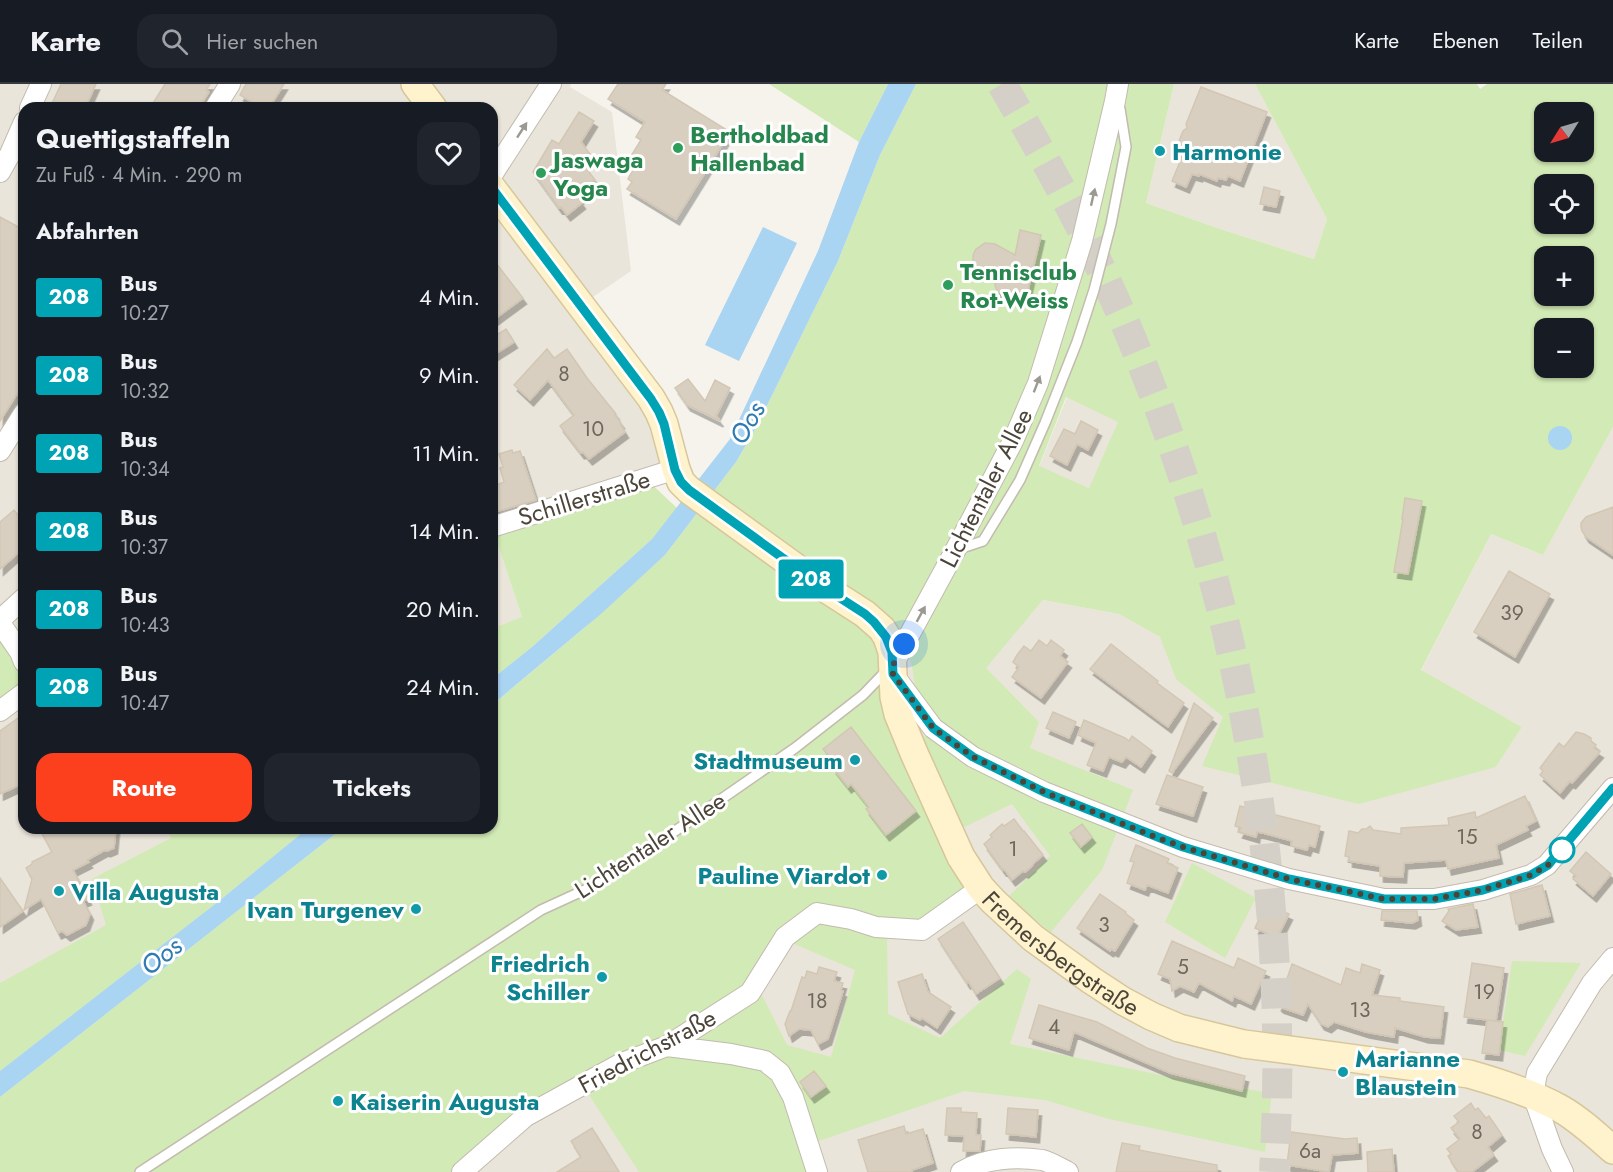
<!DOCTYPE html>
<html lang="de">
<head>
<meta charset="utf-8">
<style>
  body { margin:0; font-family:Jost,sans-serif; background:#20242c; color:#f1f3f6; height:100vh; display:flex; flex-direction:column; font-size:22px; white-space:nowrap }
  * { box-sizing:border-box; margin:0 }
  p { font-size:20px; color:#9ea1a6 }
  .icon { flex:none; width:33px; height:33px; fill:none; stroke:currentColor; stroke-width:2; stroke-linecap:round; stroke-linejoin:round }
  .map { position:relative; flex:1; overflow:hidden }
  .sheet { position:absolute; left:18px; top:18px; width:480px; height:732px; display:flex; flex-direction:column; background:#171b24; border-radius:18px; box-shadow:0 2px 4px #0004 }
  .sheet>* { flex:none }
  .badge { padding:0 12px; border-radius:4px; font-size:21px; line-height:39px }
  .needle { width:39px; rotate:233deg }
  .fabs { position:absolute; left:1534px; top:18px; display:grid; gap:12px }
  .fabs a { display:grid; place-items:center; width:60px; height:60px; border-radius:12px; background:#171b24; box-shadow:0 2px 4px #0004; font-size:30px }
  .you { position:absolute; width:30px; height:30px; margin:-15px; border:4px solid #fff; border-radius:50%; background:#1a73e8; box-shadow:0 0 0 9px #1a73e833 }
  .map>.badge { position:absolute; translate:-50% -50%; box-shadow:0 0 0 3px #fff }
  h2 { padding:0 18px; font-size:22px; line-height:54px }
  .round { display:grid; place-items:center; flex:none; width:63px; height:63px; border-radius:18px; background:#20242c }
  .summary { display:flex; align-items:center; justify-content:space-between; height:102px; padding:0 18px }
  h1 { font-size:28px; font-weight:700; line-height:45px }
  .primary-button { display:flex; gap:12px; margin-top:auto; padding:12px 18px }
  .primary-button a { flex:1; height:69px; border-radius:18px; background:#fc3f1d; color:#fff; font-size:24px; font-weight:700; line-height:69px; text-align:center }
  .primary-button a+a { background:#20242c; color:#f1f3f6 }
  ul { padding:0; list-style:none }
  li { display:flex; align-items:center; gap:18px; height:78px; padding:0 18px }
  li div { flex:1 }
  li b { display:block; font-size:22px }
  li em { font-style:normal }
  li .badge { min-width:66px; font-weight:700; text-align:center }
  header { display:flex; align-items:center; gap:36px; box-sizing:border-box; height:84px; padding:0 30px; background:#171b24; border-bottom:2px solid #363941 }
  header strong { font-size:28px }
  nav { display:flex; gap:33px; margin-inline-start:auto; font-size:21px }
  .search { width:420px; height:54px; background:#20242c; display:flex; align-items:center; gap:15px; box-sizing:border-box; padding:0 21px; border-radius:18px; color:#9ea1a6; font-size:22px }
  .map>svg:first-child { display:block }
</style>
</head>
<body>
<header>
<strong>Karte</strong>
<div class="search"><svg class="icon" aria-label="search" viewBox="0 0 24 24"><circle cx="10" cy="10" r="6"/><path d="M15 15l6 6"/></svg>Hier suchen</div>
<nav><a>Karte</a><a>Ebenen</a><a>Teilen</a></nav>
</header>
<div class="map">
<svg width="1613" height="1088" viewBox="0 0 1613 1088">
  <defs>
    <filter id="shadow"><feDropShadow dx="3.5" dy="6" stdDeviation="0" flood-color="#0004"/></filter>
  </defs>
  <rect width="100%" height="100%" fill="#f6f3ec"/>
  <path fill="#eae5da" d="M0,0H571L570,3L612,28L631,187L581,221L651,314L676,385L492,443L532,563L492,595V24H24V744H308L219,817L0,987Z
    M1174,0H1255L1327,135L1314,175L1223,146L1146,119Z
    M1067,313L1119,338L1089,404L1039,383Z
    M1613,343V1088H462L907,652L904,560L985,584L1043,516L1119,530L1160,553L1496,683L1522,643L1421,587L1491,450L1543,471Z"/>
  <path fill="#d2eab5" fill-rule="evenodd" d="M769,0H888L859,58Z
    M916,0H1174L1146,119L1223,146L1314,175L1327,135L1255,0H1477L1480,5L1487,0H1613V343L1543,471L1491,450L1421,586L1522,643L1496,683L1359,720L1202,682L1223,633L1176,595L1160,553L1119,530L1043,516L986,584L1039,638L1030,664L1133,706L1102,786L1051,848L1007,814L1050,772L1012,720L958,746L914,655L934,650L1015,700L1022,684L976,667L940,640L916,609L912,582L904,561L893,581L894,613L898,630L914,669L961,773L981,804L922,846L876,843L850,835L817,829L785,853L750,909L667,962L622,979L526,1032L462,1088H0V1013L343,744H492V621L583,545L665,471L736,378L757,342L838,177L880,71ZM1545,28H1584V68H1545ZM1545,100H1584V140H1545ZM1545,172H1584V212H1545ZM1545,244H1584V284H1545ZM1066,313L1118,338L1089,404L1039,382Z
    M646,395L677,424L652,455L532,563L492,595V545L522,533L492,443Z
    M0,539L24,583V609L0,627Z
    M167,744H308L219,817L0,987V899L106,841L92,795L171,754Z
    M1192,779L1256,814L1225,874L1165,838Z
    M817,831L887,847L888,930L940,954L1017,885L1031,895L1010,960L1175,994L1272,1009L1265,1068L1109,1035L1045,1016L964,1007L813,1059L823,1088H639L587,1008L655,975L760,907L787,961L831,973L855,886L787,857Z
    M1512,877L1581,879L1525,972L1499,966Z"/>
  <path fill="#a9d4f2" d="M888,0H916L880,71L838,177L757,342L736,378L665,471L602,529L492,621V595L532,563L652,455L730,355L818,167L859,58Z
    M763,143L797,159L739,277L705,261Z
    M1548 354a12 12 0 1 1 24 0a12 12 0 1 1-24 0Z
    M308,744H343L0,1013V987L219,817Z"/>
  <path fill="#d8cfc1" stroke="#d3c7b4" stroke-width="1.5" filter="url(#shadow)" d="M61,0H96L85,24H50Z
    M165,0H210L206,6L209,8L199,24H150Z
    M246,0H284L269,24H262L240,11Z
    M618,0H666L662,6L730,48L676,135L627,105L632,98L628,95L638,76L631,72L641,56L636,53L645,38L608,15Z
    M1201,3L1267,28L1240,97L1228,92L1226,96L1218,94L1217,97L1199,90V92L1192,90L1186,103L1172,97L1184,68L1176,65L1183,47L1187,44L1186,40Z
    M579,28L594,37L581,58L593,74L584,81L595,96L587,102L590,107L579,115L582,119L567,131L561,123L559,124L533,88L552,56L559,60Z
    M1264,103L1280,107L1276,123L1260,120Z
    M0,133L24,146V299L0,337Z
    M1020,146L1041,151L1026,215L997,208L993,193L980,189L975,184L973,178V171L976,165L985,159L995,160L1015,171Z
    M492,174L523,214L492,237Z
    M506,245L514,258L492,272V254Z
    M547,265L554,274L567,265L587,294L616,330L615,331L621,339L620,340L625,348L589,375L583,368L581,369L560,342L574,331L548,296L530,316L514,301Z
    M688,295L705,317L715,296L730,304L716,332L720,337L687,321L675,304Z
    M1081,337L1098,346L1088,366L1077,360L1067,381L1050,372L1064,345L1075,350Z
    M512,366L513,369L520,367L536,416L492,429V403L504,398L500,384L503,383L499,370Z
    M1405,414L1422,417L1408,490L1394,488L1403,435H1402Z
    M1613,423V471L1586,453L1582,447L1581,443V439L1586,433Z
    M14,426L24,438V464L0,485V438Z
    M1509,487L1550,510L1515,573L1474,548Z
    M1039,556L1047,562L1051,556L1064,566L1060,572L1068,578L1041,614L1012,593L1019,583L1013,578L1017,571L1024,562L1031,567Z
    M1111,560L1158,597L1157,599L1184,619L1168,643L1090,585Z
    M1194,619L1213,634L1172,689L1169,687Z
    M1053,628L1076,638L1069,654L1046,644Z
    M24,630V699L0,710V647Z
    M1084,636L1125,654L1129,657L1132,652L1152,667L1141,683L1126,673L1122,678L1109,673L1103,687L1087,681L1096,659L1078,651Z
    M851,643L916,727L886,751L866,725L869,723L851,700L848,703L833,684L836,681L823,665Z
    M1576,648L1584,650L1591,654V657L1596,661L1594,664L1600,668L1572,699L1570,697L1560,709L1540,691L1543,687L1540,684L1559,659L1564,663Z
    M1167,691L1203,703L1193,732L1156,720Z
    M1525,712L1536,737L1526,742L1528,746L1496,761L1499,774L1448,785L1446,776L1404,779L1403,793L1380,792V782L1349,777V773L1345,772L1349,747L1358,749L1362,745H1366L1370,742L1373,746L1401,750V744L1449,741L1448,734L1475,728L1476,734Z
    M1240,722L1320,742L1315,763L1309,761L1307,766L1291,762L1292,757L1263,749L1257,748L1256,753L1239,748L1241,744L1235,742Z
    M1014,735L1023,747H1024L1043,771L1033,780L1032,782L1025,788L1023,787L1012,796L1004,785L1003,786L984,760L992,753L990,751L1001,741L1002,740L1004,742Z
    M1082,740L1092,753L1081,763L1070,749Z
    M39,744H116L114,764L107,767L105,766L87,776L89,778L73,786L88,815L83,817L90,830L86,841L67,851L62,847L58,849L41,815L24,826L32,795L26,784L32,780V778L52,768Z
    M1136,761L1169,775L1167,779L1178,784L1168,809L1147,801L1145,806L1127,799L1134,778L1130,777Z
    M1586,768L1611,790L1593,812L1573,795L1576,792L1570,787Z
    M0,794L23,827L0,843Z
    M1542,801L1550,832L1516,840L1510,810Z
    M1100,810L1126,828L1125,829L1134,836L1115,867L1111,865L1110,867L1077,844Z
    M1266,819L1289,830L1277,854L1255,844Z
    M1473,820L1478,843L1456,846L1442,837L1449,827L1448,825Z
    M1382,827H1417L1418,836L1412,839L1381,836Z
    M963,838L1000,894L976,910L968,897L967,899L938,855Z
    M1172,857L1234,884L1238,874L1266,887L1251,920L1234,912L1232,917L1199,899L1194,908L1180,902L1172,907L1170,895L1158,890Z
    M1472,879L1504,884L1496,937L1464,933Z
    M1292,880L1341,901L1346,884L1360,889L1362,880L1380,886L1372,911L1400,914V917L1444,923L1440,954L1425,953L1395,944L1394,953L1366,948L1334,938L1328,943L1321,940L1308,920L1303,931L1280,923L1278,921Z
    M819,883L837,888L834,897L843,899L841,906L843,907L828,955L818,960L811,946L799,945L789,952L785,940L790,927H791L802,893L805,894L807,887L817,890Z
    M922,890L928,908L951,923L937,944L922,934L920,936L908,930L898,898Z
    M1039,921L1097,938L1147,964L1175,974L1245,992L1242,1007L1170,989L1074,948L1069,966L1029,954Z
    M1487,936L1503,938L1499,971L1482,969Z
    M814,987L826,1002L811,1013L800,998Z
    M1471,1019L1475,1026L1478,1024L1486,1034L1489,1032L1502,1051L1488,1063L1494,1071L1472,1088H1458L1448,1072L1451,1070L1447,1065L1460,1055L1451,1044L1459,1038L1454,1032Z
    M947,1024H961V1028L977,1029L976,1051H981L980,1067H963L964,1052L945,1051Z
    M1008,1024L1038,1026L1036,1053L1006,1050Z
    M904,1042L906,1050L923,1045L933,1079L912,1086V1088H868L858,1056Z
    M592,1044L619,1088H557L581,1073L571,1057Z
    M1291,1048L1345,1055L1357,1054L1358,1069L1332,1071L1329,1088L1287,1081Z
    M1122,1059L1140,1062L1139,1066L1217,1081V1088H1116Z
    M1392,1065L1394,1088H1368L1367,1068Z"/>
  <g fill="none" stroke-linecap="round" stroke-linejoin="round">
    <path stroke="#d4d0c8" stroke-width="30" stroke-dasharray="30 15" stroke-linecap="butt" d="M1002,0C1036,59 1070,119 1099,181C1231,462 1293,779 1274,1088"/>
    <defs>
      <path id="service" d="M959,465L983,457L1020,396L1045,339L1077,258L1094,206L1111,140L1126,63L1120,25L1118,21
        M140,1088L541,826L600,799L795,664L863,611L888,585"/>
      <path id="minor" d="M30,24L41,0
        M215,24L230,0
        M0,88L9,72L24,38
        M492,91L551,0
        M0,367L24,329
        M492,443L676,385
        M0,536L24,514
        M0,539L20,568L24,578
        M893,581L956,465L1013,357L1038,299L1082,157L1115,17L1118,0
        M893,590L933,644L973,673L1044,708L1183,763L1289,795L1384,815H1434L1483,806L1531,791L1547,781L1613,704
        M0,627L24,609
        M667,962L731,970L765,977L780,989L793,1013L817,1088
        M462,1088L526,1032L622,979L667,962L750,909L785,853L817,829L851,835L876,843L922,846L981,804
        M961,1088C984,1074 1016,1072 1042,1076C1050,1078 1060,1084 1068,1088
        M1563,1088L1552,1065L1533,1011L1537,989L1592,899L1613,874"/>
      <g id="secondary">
        <path d="M415,0L433,24"/>
        <path id="s1" d="M492,104L651,314L659,328L664,340L676,385L681,398L689,406L820,501L865,530L882,545L887,553L892,568L894,613L898,630L914,669L961,773L981,804L993,817L1033,854L1091,896L1123,917L1151,932L1179,944L1244,960L1469,990C1501,999 1532,1009 1561,1025C1580,1036 1596,1051 1613,1066"/>
      </g>
    </defs>
    <use href="#service" stroke="#c2bbae" stroke-width="12"/>
    <use href="#minor" stroke="#c2bbae" stroke-width="22"/>
    <use href="#secondary" stroke="#d6c79b" stroke-width="30"/>
    <use href="#service" stroke="#fff" stroke-width="9"/>
    <use href="#minor" stroke="#fff" stroke-width="20"/>
    <use href="#secondary" stroke="#fff3cd" stroke-width="27"/>
  </g>
  <defs><path id="oneway-solid" d="M-6-.8H1V-3.2L6.5 0L1 3.2V.8H-6Z" transform="scale(1.5)"/></defs>
  <g fill="#9c9892">
    <use href="#oneway-solid" transform="translate(522 46) rotate(-57)"/>
    <use href="#oneway-solid" transform="translate(1093 113) rotate(-77)"/>
    <use href="#oneway-solid" transform="translate(1037 300) rotate(-69)"/>
    <use href="#oneway-solid" transform="translate(921 530) rotate(-61)"/>
  </g>
  <g fill="none" stroke-linecap="round" stroke-linejoin="round">
    <defs>
      <path id="line" d="M492,104L651,315L659,328L664,340L675,386L681,398L689,406L820,501L865,530L874,538L886,553L892,568L893,590L933,644L973,673L1044,708L1183,763L1289,795L1384,815H1434L1483,806L1531,791L1548,781L1613,704"/>
    </defs>
    <use href="#line" stroke="#fff" stroke-width="14"/>
    <use href="#line" stroke="#00a3b4" stroke-width="9"/>
    <path stroke="#4b4439" stroke-width="6" stroke-dasharray="0 10.8" d="M904,560L893,581V590L933,644L973,673L1044,708L1158,754L1183,763L1289,795L1384,815H1434L1483,806L1531,791L1548,781L1562,766"/>
  </g>
  <g fill="#2e9e5b" stroke="#fff" stroke-width="2">
    <circle cx="678" cy="64" r="6"/>
    <circle cx="541" cy="89" r="6"/>
    <circle cx="948" cy="201" r="6"/>
  </g>
  <g fill="#0f9aa8" stroke="#fff" stroke-width="2">
    <circle cx="1160" cy="67" r="6"/>
    <circle cx="855" cy="676" r="6"/>
    <circle cx="882" cy="791" r="6"/>
    <circle cx="59" cy="807" r="6"/>
    <circle cx="416" cy="825" r="6"/>
    <circle cx="602" cy="893" r="6"/>
    <circle cx="1343" cy="988" r="6"/>
    <circle cx="338" cy="1017" r="6"/>
  </g>
  <circle fill="#fff" stroke="#00a3b4" stroke-width="3" cx="1562" cy="766" r="12"/>
  <g text-anchor="middle" dominant-baseline="central" stroke-width="6" stroke-linejoin="round" paint-order="stroke">
    <g font-size="21" fill="#6e675b">
      <text x="564" y="290">8</text>
      <text x="593" y="345">10</text>
      <text x="1512" y="529">39</text>
      <text x="1467" y="753">15</text>
      <text x="1013" y="765">1</text>
      <text x="1104" y="841">3</text>
      <text x="1183" y="883">5</text>
      <text x="1484" y="908">19</text>
      <text x="817" y="917">18</text>
      <text x="1360" y="926">13</text>
      <text x="1054" y="943">4</text>
      <text x="1477" y="1048">8</text>
      <text x="1310" y="1067">6a</text>
    </g>
    <g font-size="24" font-weight="bold" fill="#27864d" stroke="#fff" text-anchor="start">
      <text x="690" y="50">Bertholdbad<tspan x="690" dy="28">Hallenbad</tspan></text>
      <text x="553" y="75">Jaswaga<tspan x="553" dy="28">Yoga</tspan></text>
      <text x="960" y="187">Tennisclub<tspan x="960" dy="28">Rot-Weiss</tspan></text>
    </g>
    <g font-size="24" font-weight="bold" fill="#0d838f" stroke="#fff" text-anchor="start">
      <text x="1172" y="67">Harmonie</text>
      <text x="843" y="676" text-anchor="end">Stadtmuseum</text>
      <text x="870" y="791" text-anchor="end">Pauline Viardot</text>
      <text x="71" y="807">Villa Augusta</text>
      <text x="404" y="825" text-anchor="end">Ivan Turgenev</text>
      <text x="590" y="879" text-anchor="end">Friedrich<tspan x="590" dy="28">Schiller</tspan></text>
      <text x="1355" y="974">Marianne<tspan x="1355" dy="28">Blaustein</tspan></text>
      <text x="350" y="1017">Kaiserin Augusta</text>
    </g>
    <g font-size="24" fill="#4b4439" stroke="#fff">
      <text transform="translate(986 404) rotate(-63)">Lichtentaler Allee</text>
      <text transform="translate(584 414) rotate(-17)">Schillerstraße</text>
      <text transform="translate(650 761) rotate(-33)">Lichtentaler Allee</text>
      <text stroke="none"><textPath href="#s1" startOffset="987">Fremersbergstraße</textPath></text>
      <text transform="translate(647 967) rotate(-28)">Friedrichstraße</text>
    </g>
    <g font-size="26" font-style="italic" fill="#2e7ab2" stroke="#fff">
      <text transform="translate(747 339) rotate(-60)">Oos</text>
      <text transform="translate(161 872) rotate(-38)">Oos</text>
    </g>
  </g>
</svg>
<div class="fabs">
<a><svg class="needle" viewBox="-14 -14 28 28"><path d="M0-13l5 13h-10z" fill="#e53935"/><path d="M0 13l5-13h-10z" fill="#9ea1a6"/></svg></a>
<a><svg class="icon" aria-label="locate" viewBox="0 0 24 24"><circle cx="12" cy="12" r="6"/><path d="M12 2v4M12 18v4M2 12h4M18 12h4"/></svg></a>
<a>+</a>
<a>−</a>
</div>
<div class="you" style="left:904px;top:560px"></div>
<b class="badge" style="left:811px;top:495px;background:#00a3b4;color:#fff">208</b>
<section class="sheet">
<div class="summary"><div><h1>Quettigstaffeln</h1><p>Zu Fuß · 4 Min. · 290 m</p></div><a class="round"><svg class="icon" aria-label="heart" viewBox="0 0 24 24"><path d="M12 20l-8-8c-3-5 5-10 8-4 3-6 11-1 8 4z"/></svg></a></div>
<h2>Abfahrten</h2>
<ul>
<li><span class="badge" style="background:#00a3b4;color:#fff">208</span><div><b>Bus</b><p>10:27</p></div><em>4 Min.</em></li>
<li><span class="badge" style="background:#00a3b4;color:#fff">208</span><div><b>Bus</b><p>10:32</p></div><em>9 Min.</em></li>
<li><span class="badge" style="background:#00a3b4;color:#fff">208</span><div><b>Bus</b><p>10:34</p></div><em>11 Min.</em></li>
<li><span class="badge" style="background:#00a3b4;color:#fff">208</span><div><b>Bus</b><p>10:37</p></div><em>14 Min.</em></li>
<li><span class="badge" style="background:#00a3b4;color:#fff">208</span><div><b>Bus</b><p>10:43</p></div><em>20 Min.</em></li>
<li><span class="badge" style="background:#00a3b4;color:#fff">208</span><div><b>Bus</b><p>10:47</p></div><em>24 Min.</em></li>
</ul>
<div class="primary-button"><a>Route</a><a>Tickets</a></div>
</section>
</div>
</body>
</html>
